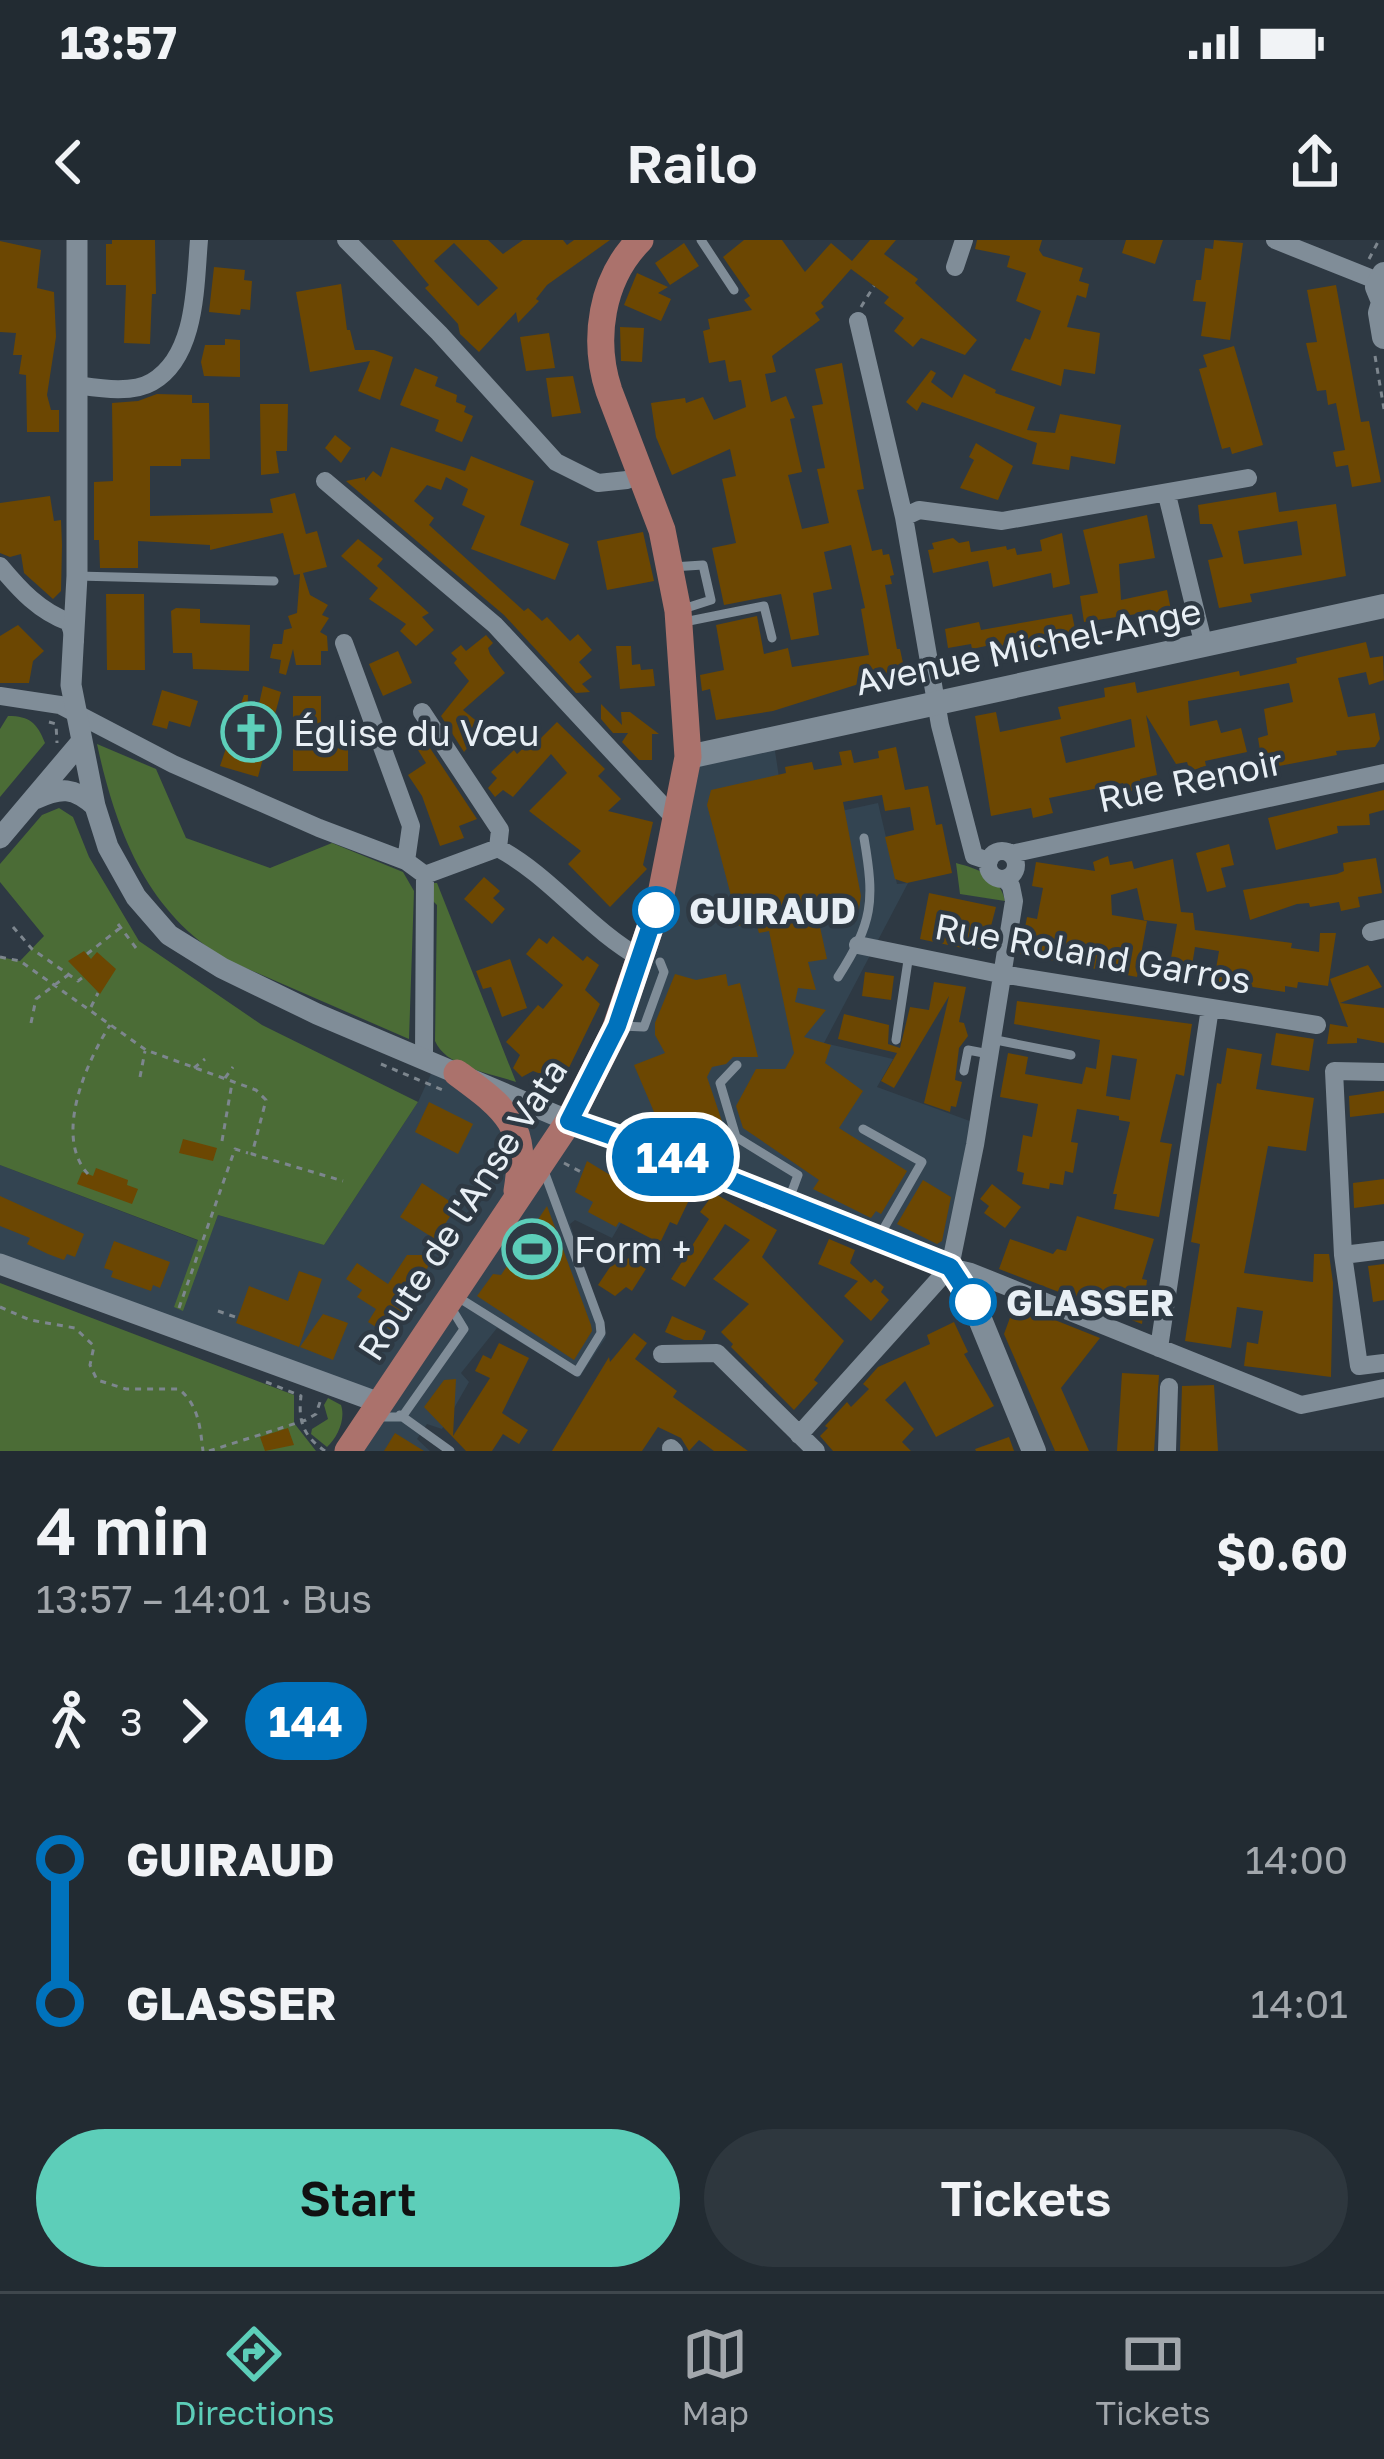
<!DOCTYPE html>
<html lang="en">
<head>
<meta charset="utf-8">
<style>
  body { margin:0; font-family:"Golos Text",sans-serif; background:#2e373e; color:#f1f3f6; height:100vh; display:flex; flex-direction:column; font-size:45px; white-space:nowrap }
  * { box-sizing:border-box; margin:0 }
  p { font-size:39px; color:#a2a7ac }
  .icon { flex:none; width:66px; height:66px; fill:none; stroke:currentColor; stroke-width:2; stroke-linecap:round; stroke-linejoin:round }
  .map { position:relative; height:1211px; overflow:hidden }
  .sheet { display:flex; flex-direction:column; background:#222b32; flex:1 }
  .sheet>* { flex:none }
  .badge { padding:0 24px; border-radius:39px; font-size:42px; line-height:78px }
  .map>.badge { position:absolute; translate:-50% -50%; box-shadow:0 0 0 6px #fff }
  .legs { display:flex; align-items:center; gap:18px; height:132px; padding:0 36px; font-size:39px }
  .legs p { margin-inline-start:auto }
  .overview { display:flex; align-items:center; justify-content:space-between; height:204px; padding:0 36px }
  h1 { font-size:66px; font-weight:600; line-height:90px }
  .cta { display:flex; gap:24px; margin-top:auto; padding:24px 36px }
  .cta a { flex:1; height:138px; border-radius:72px; background:#5dceb9; color:#111; font-size:48px; font-weight:600; line-height:138px; text-align:center }
  .cta a+a { background:#2e373e; color:#f1f3f6 }
  ul { padding:0 36px; list-style:none }
  li { display:flex; align-items:center; gap:42px; height:144px; font-size:45px }
  li i { display:grid; place-items:center; width:18px; height:100%; margin:0 15px; background:currentColor }
  li i::after { content:''; width:30px; height:30px; margin:-15px; border:9px solid; border-radius:50%; background:#222b32 }
  li p { margin-inline-start:auto }
  li:first-child i { background:linear-gradient(#0000 50%,currentColor 0) }
  li:last-child i { background:linear-gradient(currentColor 50%,#0000 0) }
  .status { display:flex; justify-content:space-between; align-items:center; height:84px; padding:0 60px; background:#222b32; direction:ltr }
  .status svg { height:33px; fill:currentColor }
  header { display:flex; justify-content:space-between; align-items:center; height:156px; padding:0 36px; background:#222b32; font-size:54px; font-weight:600 }
  .dock { display:flex; justify-content:space-around; align-items:center; height:168px; border-top:3px solid #3f474d; background:#222b32; font-size:33px; color:#a2a7ac }
  .dock a { display:grid; justify-items:center; gap:6px }
  .dock .selected { color:#5dceb9 }
  .map>svg:first-child { display:block }
</style>
</head>
<body>
<div class="status"><b>13:57</b><svg viewBox="0 0 49 12"><path d="M0 12V9h3v3zM5 12V6h3v6zM10 12V3h3v9zM15 12V0h3v12zM26 1h20v11H26zM47 4h2v5h-2z"/></svg></div>
<header><svg class="icon" aria-label="back" viewBox="0 0 24 24"><path d="M15 5l-7 7 7 7"/></svg>Railo<svg class="icon" aria-label="share" viewBox="0 0 24 24"><path d="M12 15V3M7 8l5-5 5 5M5 13v7h14v-7"/></svg></header>
<div class="map">
<svg width="1384" height="1211" viewBox="0 0 1384 1211">
  <rect width="100%" height="100%" fill="#2e3943"/>
  <path fill="#334451" d="M773,498L786,583L878,563L897,644L908,643L824,803L893,819L877,847L978,884L950,1027L662,913L612,998L575,980L570,984L606,1097L579,1138L497,1088L461,1133L469,1142L442,1189L427,1184L417,1199L430,1211H348L379,1164L0,1024V925L207,1004L218,975L324,1005L418,862L436,823L569,881L615,790L688,517Z"/>
  <path fill="#4b6c36" d="M8,476C30,476 37,483 45,503L0,557V489Z
    M97,504L156,529L186,598L270,628L332,603L403,632L414,651L409,799L232,722C149,678 116,592 97,504Z
    M59,568L73,577L89,617L139,701L262,785L418,862L324,1005L218,975L183,1071L174,1067L198,1000L0,925V717L20,721L44,696L0,642V624L42,575Z
    M956,623C978,629 1000,636 1005,661L960,654Z
    M434,643H437L516,842C490,833 446,827 435,801L437,665L431,659Z
    M0,1043L294,1155V1183L316,1211H0Z
    M328,1158L341,1165C346,1180 337,1198 327,1207L311,1194L312,1189L328,1179L324,1165Z"/>
  <path fill="#6c4702" fill-rule="evenodd" d="M112,0H155L156,54H152L150,104L124,103L126,45H106V4H112Z
    M392,0H488L503,14L523,0H563L567,5L574,0H610L547,45L536,59L539,61L518,83L516,72L479,112L460,94L458,84L425,48L429,45ZM454,3L498,48L478,66L434,21Z
    M744,0H782L805,32L831,3L852,21L870,0H896L884,14L918,39L915,43L977,100L965,115L921,98L913,107L894,91L904,78L884,63L889,57L851,29L821,63L824,67L815,73L820,80L772,116L776,132L765,134L771,162L786,156L795,178L790,179L802,232L788,235L802,289L829,283L817,229L825,228L812,166L823,164L815,129L842,123L864,249L857,250L872,311L882,309L883,315L889,314L894,335L890,336L892,344L885,345L897,409H900L907,442L864,451L862,443L773,471L716,480L710,449L702,451L700,435L724,430L716,385L757,376L764,414L788,408L792,427L869,415L861,369L865,368L851,305L824,312L832,349L813,353L819,395L791,400L781,354L724,365L712,308L736,303L722,239L736,236L730,209L672,235L656,197L651,163L685,158L686,163L703,157L714,180L746,167L741,140L729,142L725,120L709,123L703,91L710,89L708,79L752,70L744,60L750,56L723,17Z
    M977,0H1042L1039,10L1043,16L1083,28L1079,41L1089,44L1086,58L1077,55L1067,87L1100,93L1095,134L1064,129L1061,146L1011,130L1025,98L1030,100L1041,71L1016,61L1026,33L1007,27L1010,16L975,9Z
    M1126,0H1163L1155,24L1122,13Z
    M1214,0L1243,3L1230,100L1201,96L1206,62L1193,61L1196,40H1201L1205,8L1213,9Z
    M0,1L41,10L37,48L54,52L56,97L47,155L51,170H59V192H27L26,135L19,134L22,115H13L16,93L0,92Z
    M684,3L699,26L670,45L655,23Z
    M214,27L245,30L244,40L252,41L250,70L241,69L240,75L209,72Z
    M637,33L668,47L658,53L671,59L661,81L624,65Z
    M341,44L347,90H350L355,110H374L393,117L380,160L358,151L370,121L310,132L296,52Z
    M1336,45L1361,182L1369,181L1381,242L1352,247L1348,225L1336,227L1333,212L1345,210L1336,163L1328,165L1326,150L1317,151L1306,103L1317,102L1307,50Z
    M620,87L644,88L642,122L621,121Z
    M549,93L555,128L526,131L520,97Z
    M225,99L240,100V137L204,136L201,122L205,105H225Z
    M1234,106L1263,205L1232,214L1230,207L1222,209L1199,129L1207,127L1203,115Z
    M415,128L438,137L435,146L457,155L456,162L466,166L464,172L473,176L462,202L435,191L439,180L400,165Z
    M931,130L936,133L931,142L952,158L964,134L996,150L995,153L1035,167L1027,190L1055,193L1060,174L1121,185L1115,224L1071,216L1069,230L1032,224L1037,203L922,162L917,171L906,162Z
    M573,136L581,173L552,177L546,138Z
    M157,154L192,155V163H209L210,219H181V226H150V276L273,273L270,259L295,253L306,294L317,291L327,327L303,333L310,355L328,365L322,375L329,378L320,392L327,396L328,411H321V425H296L293,409L286,435L279,433L281,420L270,418L273,404H282L284,390L292,388L288,376L297,373L300,334L294,335L283,293L210,310V305L138,301V328H100L99,300H94V242L113,241L112,163L138,161Z
    M260,164H288L287,211H276L279,233L261,235Z
    M335,195L351,208L341,223L325,208Z
    M976,203L1013,226L998,260L960,248L974,220L969,217Z
    M391,207L465,231L471,216L534,241L520,285L569,304L555,340L471,309L485,276L462,265L468,249L446,237L441,250L427,245L414,261L434,278L429,285L524,371L528,368L542,381L547,377L570,401L578,394L592,410L579,422L592,437L582,444L590,452L576,453L504,375L346,241L365,237V241L373,231L381,237Z
    M1276,252L1279,272L1336,264L1346,336L1250,354L1252,362L1219,368L1208,320L1223,317L1212,284H1200L1198,265ZM1297,281L1302,315L1244,324L1238,291Z
    M50,256L54,281L61,280L62,305L61,351L53,359L24,333L21,314L10,317L0,313V263Z
    M1147,275L1155,318L1119,324L1121,360L1167,350L1171,370L1144,380L1143,373L1084,382L1080,356L1098,353L1083,290Z
    M643,292L654,341L607,350L597,301Z
    M1062,293L1070,344L1053,348L1051,333L993,347L988,321L933,333L928,310L934,309L932,303L953,298L959,303L969,301L971,312L1006,306L1007,310L1015,308L1017,315L1042,311L1040,300Z
    M358,299L383,319L377,326L429,373L422,377L434,390L416,406L400,391L406,384L369,359L378,348L341,316Z
    M106,354H144L145,430H107Z
    M176,368L200,369V383L250,385L249,431L193,429L192,413H173L171,371Z
    M1072,374L1077,399L1002,415L1000,403L972,409L971,404L948,408L945,389L979,382L981,390Z
    M18,385L44,411L33,421L29,443H0V396Z
    M486,395L493,403L488,408L490,414L505,433L463,470L485,488L464,512L441,476L469,441L454,423L457,419L451,413L461,405L466,411Z
    M1366,402L1370,418L1383,416L1384,440L1369,445L1366,432L1338,438L1348,477L1375,473L1380,499L1375,507L1336,511L1337,515L1279,526L1277,519L1262,523L1258,498L1268,495L1264,469L1293,462L1289,443L1188,461L1190,486L1217,480L1221,493L1241,488L1247,512L1205,521L1206,526L1190,531L1187,522L1176,524L1146,475L1157,535L1140,539L1141,549L1125,552L1123,543L1049,558L1053,573L1033,578L1031,568L991,576L975,476L996,472L1000,492L1061,479L1058,467L1105,457L1104,448L1135,442L1137,453L1239,431L1240,436L1297,423L1296,418ZM1131,479L1135,507L1066,523L1060,497Z
    M616,406H631L632,425L640,424L641,430L653,429L655,446L620,449Z
    M398,411L412,443L383,456L369,424Z
    M263,446L281,452L258,537L220,526L244,455H248L247,482H255Z
    M162,450L198,461L190,487L169,481L167,489L152,485Z
    M293,456H321V504H348V531H293Z
    M601,464L622,485L621,472H630L659,494H652V520H639L622,502L628,493H613L601,479Z
    M557,482L605,529L598,536L621,559L608,571L653,582L643,625L647,629L610,667L568,624L581,611L529,571L567,533L551,514L513,557L503,550L495,557L488,548L497,538L491,532L514,510L517,514L533,499L536,503Z
    M422,496L477,579L459,586L464,598L440,606L422,556L408,535L426,523L413,502Z
    M896,507L905,550L928,546L936,585L942,584L952,633L907,643L895,639L885,597L914,590L910,567L885,571L882,555L843,562L861,656L859,669L818,678L827,719L808,722L816,750L798,748L795,762L826,770L804,797L831,805L825,823L863,851L839,888L907,931L881,974L876,971L871,978L813,949L819,940L743,888L736,866L756,829H785L794,813L769,691L759,693L756,683L739,686L707,565L711,550L786,533L785,527L812,522L814,530L842,525L839,512L851,510L854,523L879,518L878,511Z
    M1384,550V570L1369,574L1370,585L1337,586L1338,593L1276,610L1268,578Z
    M1229,604L1234,625L1221,628L1226,647L1207,652L1196,613Z
    M1108,616L1110,625L1132,621L1134,629L1173,619L1181,672L1193,673L1195,690L1292,703L1291,708L1319,712L1320,693H1336L1328,746L1298,742L1297,748L1285,746V752L1214,741L1219,711L1195,707L1191,732L1169,729L1177,684L1144,680L1137,648L1111,655L1112,675L1147,681L1137,737L1020,714L1027,677L1037,679L1043,648L1032,646L1036,622L1095,631L1093,622Z
    M1376,618L1382,653L1358,657L1360,667L1341,671L1339,662L1310,667L1309,663L1297,664L1250,680L1243,650L1337,634L1344,631L1343,623Z
    M484,637L500,651L493,658L505,669L492,684L464,659Z
    M929,653L996,667L985,709H967L920,699Z
    M553,696L583,721L587,716L599,725L585,750L600,764L562,842L533,831L522,837L513,828L520,815L506,802L538,765L543,769L563,745L526,714L539,698L547,704Z
    M84,711L91,719L97,712L116,729L100,754L68,721Z
    M510,719L527,768L502,777L491,747L483,749L476,731Z
    M1368,725L1382,747L1340,763L1384,768V803L1357,798V803L1327,804L1330,784L1348,787L1330,739Z
    M865,732L894,736L891,760L862,756Z
    M675,734L696,740L726,734L728,746L740,743L758,817H733L726,824L712,827L707,837L729,902L717,906L710,905L699,875L660,886L634,825L665,813L655,795V783Z
    M934,742L966,747L959,782L964,783L968,796L959,808L955,840L962,842L956,867L951,866L950,872L924,863L949,756L894,848L881,841L897,813L838,799L844,774L889,785L888,804L900,808L910,767L929,770Z
    M1017,761L1192,784L1184,836L1176,834L1160,902L1172,904L1159,977L1114,969L1117,954H1113L1130,882L1119,880V876L1077,869L1071,902L1078,903L1073,933L1065,931L1063,945L1050,943L1049,949L1022,944L1024,933L1017,931L1023,895L1032,897L1038,864L1000,857L1008,813L1028,817L1025,834L1082,844L1086,827L1096,829L1100,800L1014,784ZM1112,815L1137,819L1130,860L1106,856Z
    M1276,793L1314,799L1309,831L1271,825Z
    M1227,808L1262,814L1256,849L1314,858L1306,911L1268,906L1244,1033L1313,1042L1314,1014H1329L1333,1043L1331,1137L1244,1126L1247,1102L1258,1104L1263,1071L1237,1067L1231,1108L1185,1101L1200,1004L1191,1002L1217,843L1221,844Z
    M1384,851V873L1350,877L1349,856Z
    M429,862L473,884L458,914L415,892Z
    M183,899L217,908L213,921L179,913Z
    M587,921L648,958L659,936L681,947L679,952L690,958L677,985L670,982L660,1003L619,982L616,987L588,972L593,962L575,952Z
    M96,928L128,940L127,945L138,949L132,964L77,944L82,932L93,936Z
    M1384,939V964L1354,968L1353,943Z
    M923,940L951,957L942,1001L937,1004L897,984Z
    M422,943L457,966L435,999L400,977Z
    M992,944L1021,967L1005,988L984,973L989,966L980,959Z
    M714,953L777,990L762,1017L844,1101L814,1140L818,1143L794,1170L731,1107L733,1104L721,1092L749,1064L713,1039L750,1000L725,984L685,1047L671,1039L709,979L700,972Z
    M0,956L84,994L75,1017L67,1014L64,1020L48,1014L27,1004L30,998L0,986Z
    M547,966L591,1085L592,1091L574,1120L477,1056L493,1034L501,1035Z
    M1077,976L1154,999L1142,1039L1147,1040L1142,1084L999,1029L1010,999L1053,1014L1057,1009L1066,1011Z
    M829,999L855,1010L850,1023L871,1043L875,1039L884,1047L881,1052L889,1060L871,1081L844,1056L858,1041L818,1024Z
    M114,1001L170,1022L160,1048L153,1045L151,1051L111,1037L113,1031L104,1028Z
    M407,1015H434L407,1068L392,1091L385,1086L382,1091L368,1082L376,1069L357,1057L362,1050L346,1039L357,1023L388,1044Z
    M616,1018L625,1023L628,1018L646,1029L632,1051L626,1047L615,1056L598,1045Z
    M1384,1024V1060L1373,1062L1368,1026Z
    M299,1031L322,1039L299,1107L236,1083L249,1046L288,1061Z
    M1015,1064L1100,1098L1061,1148L1089,1211H1055L1004,1094Z
    M323,1074L348,1083L333,1120L300,1107Z
    M672,1076L706,1091L702,1100H684L665,1092Z
    M954,1082L968,1112L964,1114L994,1166L936,1197L905,1141L885,1160L914,1189L902,1202L911,1211H833L820,1196L828,1188L825,1186L847,1162L851,1167L869,1149L863,1144L878,1127L930,1104L927,1095Z
    M634,1093L647,1103L635,1119L677,1151L673,1157L748,1211H714L699,1200L689,1211L681,1198L658,1187L642,1211H552L609,1117L610,1122Z
    M499,1103L529,1118L502,1173L528,1190L519,1204L503,1194L492,1211H466L424,1167L444,1140L456,1139L453,1196L490,1138L475,1131L483,1115L491,1119Z
    M1122,1133L1159,1135L1154,1211H1117Z
    M1214,1145L1218,1211H1180L1182,1146Z
    M288,1188L294,1205L265,1211L260,1197Z
    M395,1193L424,1211H384Z
    M1009,1197L1014,1211H976L975,1209Z"/>
  <g fill="none" stroke-linecap="round" stroke-linejoin="round">
    <path stroke="#7d868e" stroke-width="3" stroke-dasharray="6 6" stroke-linecap="butt" d="M1369,19L1379,0
      M861,67L874,46
      M1375,116L1384,169
      M49,482L56,484L57,503
      M118,684L139,712
      M13,687L32,709L78,741L82,738
      M87,714L120,688
      M0,717L20,721L146,810L256,850L266,860L252,914L343,941
      M91,767L98,753
      M31,783L36,759L68,735
      M381,824L445,851
      M194,828L205,819
      M140,837L145,811
      M225,838L233,827
      M222,901L232,843
      M564,923L581,932
      M88,934C53,896 87,821 110,785
      M0,1067L30,1080L75,1088L94,1106L90,1125L97,1140L126,1149H179C199,1166 200,1187 203,1211
      M179,1068L235,909L248,913
      M218,1071L238,1078
      M266,1142L301,1156C298,1181 303,1196 325,1211
      M209,1211L306,1180L316,1174L321,1159"/>
    <path stroke="#808d98" stroke-width="9" d="M701,0L734,50
      M672,327L703,325L711,360L683,369
      M77,336L274,341
      M684,382L764,366L772,398
      M838,737C873,682 875,662 864,598
      M622,786L644,787L664,732L660,722
      M991,799L1071,815
      M896,800L909,714
      M737,825L720,843L736,897L798,935L788,962
      M964,831L968,810L989,814
      M863,889L922,922L880,995
      M456,1056L577,1132L601,1093L600,1083L544,931
      M400,1175L450,1211
      M380,1177H402L464,1089L450,1066"/>
    <path stroke="#808d98" stroke-width="18" d="M346,0L439,93L556,222L598,243L627,240L639,233
      M1275,0L1378,41
      M955,27L964,0
      M858,81L904,277L919,270L1002,281L1248,238
      M76,145C98,148 132,154 152,142C197,116 195,44 199,0
      M325,241L495,385L677,581
      M1167,255L1204,406
      M904,277L940,485L974,616L989,621
      M0,326C20,350 39,371 69,382L75,400
      M344,403L411,586L406,621
      M0,456L60,465L173,524L319,588L406,621L425,635L424,816
      M422,472L500,590L498,608
      M988 625a14 14 0 1 1 28 0a14 14 0 1 1-28 0Z
      M1011,614L1384,533
      M425,635L498,608C552,637 588,689 642,719
      M1371,692L1384,689
      M858,705L995,733L1317,785
      M1384,832L1334,831L1343,1015L1359,1126L1384,1123
      M1343,1015L1384,1010
      M950,1027L971,1032L1301,1165L1384,1148
      M1159,1108L1210,768
      M662,1114L717,1113L816,1211
      M799,1195L950,1027L975,905L1014,661L1011,646L1005,639
      M671,1208L674,1211
      M1167,1211L1169,1147"/>
    <path stroke="#808d98" stroke-width="21" d="M77,0V336L71,445L95,566L108,607L136,657L169,695L222,728L317,774L569,881
      M35,559C61,547 74,547 95,566
      M0,598L82,501
      M0,1024L380,1163"/>
    <path stroke="#808d98" stroke-width="24" d="M1384,34L1377,47L1384,64
      M1383,63L1380,73L1384,97
      M688,517L1384,366
      M569,881L663,913L950,1027L973,1062L1034,1211"/>
    <path stroke="#ab726c" stroke-width="27" d="M457,833C507,870 528,884 517,951
      M348,1211L569,881L615,790L660,659L688,517L678,371L662,290L609,151C592,100 601,39 640,0"/>
  </g>
  <g fill="none" stroke-linecap="round" stroke-linejoin="round">
    <defs>
      <path id="line-1" d="M656,670L617,786L569,881L662,913L950,1027L973,1062"/>
    </defs>
    <use href="#line-1" stroke="#fff" stroke-width="27"/>
    <use href="#line-1" stroke="#0072bc" stroke-width="18"/>
  </g>
  <defs>
    <symbol id="church-ring" viewBox="-11 -11 22 22"><circle r="9.5" fill="#2e3943" stroke="#5dceb9" stroke-width="1.5"/><path d="M-1.2-6h2.4v3.5h3.3v2.4h-3.3V6h-2.4V-.1h-3.3v-2.4h3.3Z" fill="#5dceb9"/></symbol>
    <symbol id="stadium-ring" viewBox="-11 -11 22 22"><circle r="9.5" fill="#2e3943" stroke="#5dceb9" stroke-width="1.5"/><path d="M0-5a6.5 5 0 1 0 0 10a6.5 5 0 1 0 0-10ZM-3.5-1.8h7v3.6h-7Z" fill="#5dceb9"/></symbol>
  </defs>
  <g fill-rule="evenodd">
    <use href="#church-ring" x="218" y="459" width="66" height="66"/>
    <use href="#stadium-ring" x="499" y="976" width="66" height="66"/>
  </g>
  <g fill="#fff" stroke="#0072bc" stroke-width="6">
    <circle cx="656" cy="670" r="21"/>
    <circle cx="973" cy="1062" r="21"/>
  </g>
  <g text-anchor="middle" dominant-baseline="central" stroke-width="9" stroke-linejoin="round" paint-order="stroke">
    <g font-size="36" fill="#e8eff5" stroke="#2e3943">
      <text transform="translate(1028 406) rotate(-12)">Avenue Michel-Ange</text>
      <text transform="translate(1190 540) rotate(-12)">Rue Renoir</text>
      <text transform="translate(1093 713) rotate(10)">Rue Roland Garros</text>
      <text transform="translate(462 969) rotate(-57)">Route de l'Anse Vata</text>
    </g>
    <g font-size="36" fill="#e8eff5" stroke="#2e3943" text-anchor="start">
      <text x="293" y="492">Église du Vœu</text>
      <text x="574" y="1009">Form +</text>
    </g>
    <g font-size="36" font-weight="bold" fill="#e8eff5" stroke="#2e3943" text-anchor="start">
      <text x="689" y="670">GUIRAUD</text>
      <text x="1006" y="1062">GLASSER</text>
    </g>
  </g>
</svg>
<b class="badge" style="left:673px;top:917px;background:#0072bc;color:#fff">144</b>
</div>
<section class="sheet">
<div class="overview"><div><h1>4 min</h1><p>13:57 – 14:01 · Bus</p></div><b>$0.60</b></div>
<div class="legs"><svg class="icon" aria-label="walk" viewBox="0 0 24 24"><circle cx="13" cy="4" r="2"/><path d="M13 8l-2 6 4 7M11 14l-3 7M7 12l3-4h3l4 4"/></svg>3<svg class="icon" aria-label="forward" viewBox="0 0 24 24"><path d="M9 5l7 7-7 7"/></svg><b class="badge" style="background:#0072bc;color:#fff">144</b></div>
<ul>
<li><i style="color:#0072bc"></i><b>GUIRAUD</b><p>14:00</p></li>
<li><i style="color:#0072bc"></i><b>GLASSER</b><p>14:01</p></li>
</ul>
<div class="cta"><a>Start</a><a>Tickets</a></div>
</section>
<nav class="dock">
<a class="selected"><svg class="icon" aria-label="directions" viewBox="0 0 24 24"><path d="M12 3l9 9-9 9-9-9zM9 14v-3h6M13 9l2 2-2 2"/></svg>Directions</a>
<a><svg class="icon" aria-label="map" viewBox="0 0 24 24"><path d="M3 6l6-2 6 2 6-2v14l-6 2-6-2-6 2zM9 4v14M15 6v14"/></svg>Map</a>
<a><svg class="icon" aria-label="tickets" viewBox="0 0 24 24"><path d="M3 7h18v10H3zM15 7v10"/></svg>Tickets</a>
</nav>
</body>
</html>
